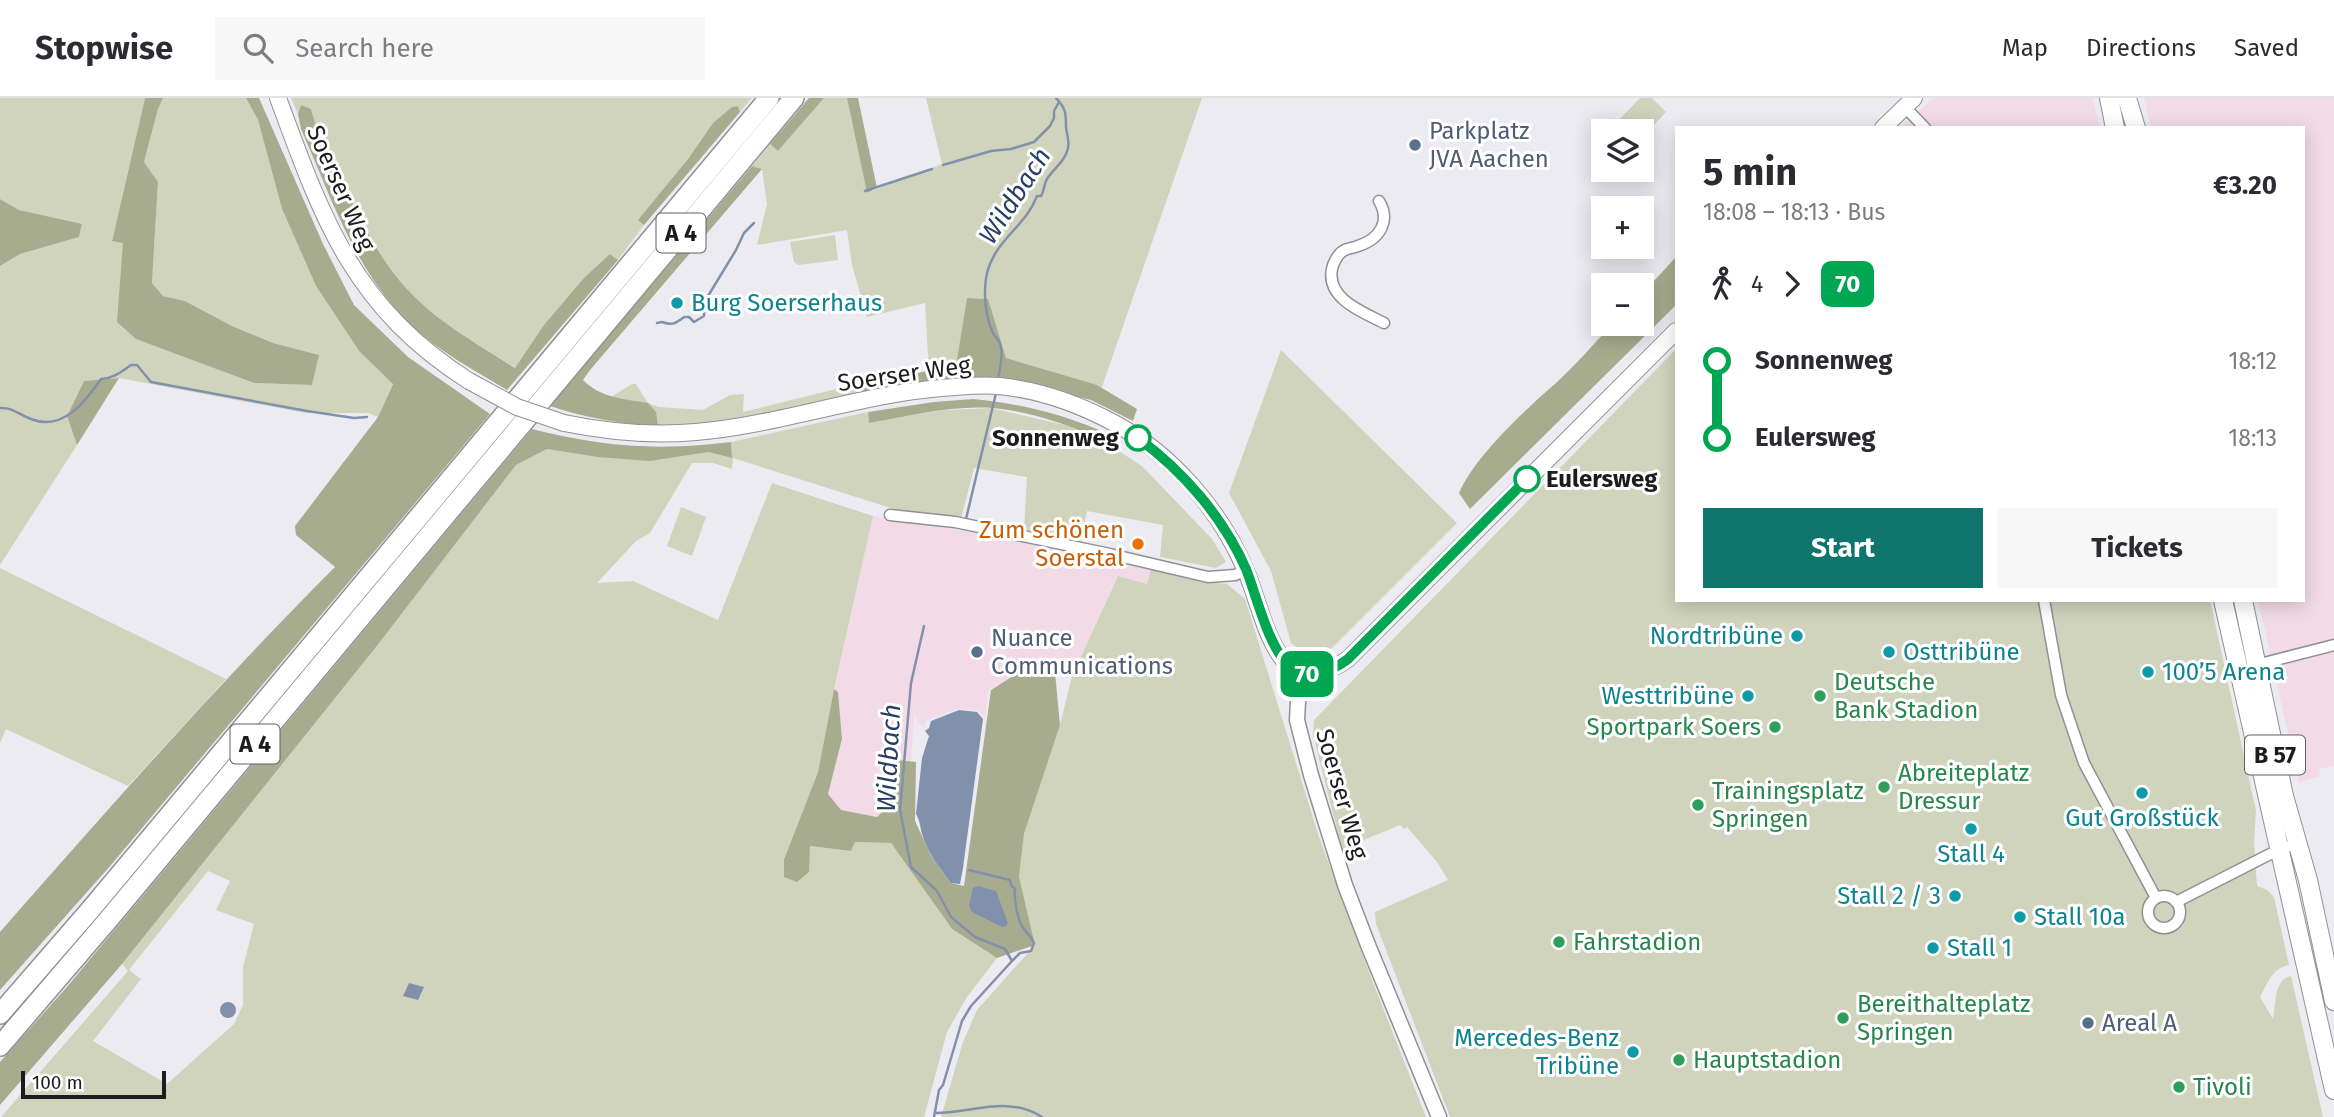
<!DOCTYPE html>
<html lang="en">
<head>
<meta charset="utf-8">
<style>
  body { margin:0; font-family:"Fira Sans",sans-serif; background:#f7f7f7; color:#2b2b33; height:100vh; display:flex; flex-direction:column; font-size:26px; white-space:nowrap }
  * { box-sizing:border-box; margin:0 }
  p { font-size:23px; color:#7c7c81 }
  .icon { flex:none; width:38px; height:38px; fill:none; stroke:currentColor; stroke-width:2; stroke-linecap:round; stroke-linejoin:round }
  .map { position:relative; flex:1; overflow:hidden }
  .details { position:absolute; left:1675px; top:28px; width:630px; height:476px; display:flex; flex-direction:column; background:#fff; border-radius:0px; box-shadow:0 4px 18px #0003 }
  .details>* { flex:none }
  .badge { padding:0 14px; border-radius:10px; font-size:24px; line-height:46px }
  .tools { position:absolute; left:1591px; top:21px; display:grid; gap:14px }
  .tools a { display:grid; place-items:center; width:63px; height:63px; border-radius:0px; background:#fff; box-shadow:0 4px 18px #0003; font-size:35px }
  .scale { position:absolute; left:21px; bottom:18px; width:145px; box-sizing:border-box; padding-left:7px; border:4px solid #1c1b1e; border-top:0; font-size:19px; line-height:24px; white-space:nowrap; color:#1c1b1e; -webkit-text-stroke:5px #fff; paint-order:stroke }
  .map>.badge { position:absolute; translate:-50% -50%; box-shadow:0 0 0 4px #fff }
  .legs { display:flex; align-items:center; gap:10px; height:77px; padding:0 28px; font-size:23px }
  .legs p { margin-inline-start:auto }
  .head { display:flex; align-items:center; justify-content:space-between; height:119px; padding:0 28px }
  h1 { font-size:38px; font-weight:700; line-height:52px }
  .cta { display:flex; gap:14px; margin-top:auto; padding:14px 28px }
  .cta a { flex:1; height:80px; border-radius:0px; background:#0f766e; color:#fff; font-size:28px; font-weight:700; line-height:80px; text-align:center }
  .cta a+a { background:#f7f7f7; color:#2b2b33 }
  ul { padding:0 28px; list-style:none }
  li { display:flex; align-items:center; gap:24px; height:77px; font-size:26px }
  li i { display:grid; place-items:center; width:10px; height:100%; margin:0 9px; background:currentColor }
  li i::after { content:''; width:18px; height:18px; margin:-9px; border:5px solid; border-radius:50%; background:#fff }
  li p { margin-inline-start:auto }
  li:first-child i { background:linear-gradient(#0000 50%,currentColor 0) }
  li:last-child i { background:linear-gradient(currentColor 50%,#0000 0) }
  header { display:flex; align-items:center; gap:42px; box-sizing:border-box; height:98px; padding:0 35px; background:#fff; border-bottom:2px solid #e1e1e2 }
  header strong { font-size:33px }
  nav { display:flex; gap:38px; margin-inline-start:auto; font-size:24px }
  .search { width:490px; height:63px; background:#f7f7f7; display:flex; align-items:center; gap:18px; box-sizing:border-box; padding:0 24px; border-radius:0px; color:#7c7c81; font-size:26px }
  .map>svg:first-child { display:block }
</style>
</head>
<body>
<header>
<strong>Stopwise</strong>
<div class="search"><svg class="icon" aria-label="search" viewBox="0 0 24 24"><circle cx="10" cy="10" r="6"/><path d="M15 15l6 6"/></svg>Search here</div>
<nav><a>Map</a><a>Directions</a><a>Saved</a></nav>
</header>
<div class="map">
<svg width="2334" height="1019" viewBox="0 0 2334 1019">
  <rect width="100%" height="100%" fill="#ecebf2"/>
  <path fill="#f2dbe7" d="M1933,0H2093L2100,30H1901Z
    M2144,0H2334V668L2319,671L2320,678L2299,684L2258,502H2303V30H2151Z
    M873,418L1023,442L1151,471L1148,486L1117,479L1072,578L1056,571L1054,575L1035,564L988,593L985,620L979,613L956,611L926,623L924,630L914,618L908,711L889,707L877,719L841,712L828,696L842,641L838,595L834,591Z"/>
  <path fill="#d0d4bc" fill-rule="evenodd" d="M0,0H145L112,142L124,144L118,224L137,241L254,285L312,287L318,257L273,245L232,228L185,203L163,198L152,185L158,84L144,64L158,11L163,0H246L258,22L282,111L316,188L359,253L393,285L378,319L368,315H306L119,280L84,283L67,318L77,347L0,467V168L20,156L79,139L82,127L19,112L0,101Z
    M291,0H752L740,14L738,8L713,25L688,61L639,122L644,127L618,162L610,156L544,227L516,270C478,246 437,224 407,191C379,161 361,122 343,85C331,61 318,37 311,11L301,7L298,16Z
    M824,0H847L867,95L942,66L926,0H1202L1102,289L1006,260L987,201L967,200L957,268L929,273L925,205L867,219L852,167L847,132L757,147L767,106L762,71L752,68L770,46L778,53Z
    M1640,0H1652L1666,14L1642,40V33H1608Z
    M835,137L838,162L798,167L794,164L790,144Z
    M1676,251V502H2210L2256,713L2254,745L2257,788L2267,792L2274,799L2289,867C2272,870 2268,885 2260,899L2273,921C2276,906 2274,881 2291,878L2323,1019H1450L1376,826L1375,814L1448,782L1437,764L1407,729L1404,731L1400,727L1342,751L1313,637L1314,622Z
    M1281,252L1457,425L1326,556L1306,557L1291,545L1271,473L1229,395Z
    M861,285L862,294C800,309 738,323 674,328H658L611,299L632,286H636L648,305L659,309L703,312L730,297L744,296L743,314Z
    M991,310L1069,328L1097,339L1142,368L1212,441L1226,464L1216,470L1160,459L1163,427L1087,413L1080,445L1024,432L1027,379L974,370L961,421L897,412L733,360L732,371L713,365H692L650,435L636,443L597,485L633,483L718,522L772,385L873,418L834,591L818,674L784,760L810,748L851,753L855,744L891,745L952,831L997,860L967,899L947,934L924,1019H1L128,873L122,866L380,544L516,367L547,351L597,359L708,354L732,360L731,344L868,314L869,324L945,312ZM208,773L230,783L216,812L254,826L243,869V907L234,926L167,986L93,943L141,881L129,872Z
    M681,409L706,419L692,458L667,448Z
    M0,470L226,581L128,688L6,631L0,645Z
    M1151,471L1197,483L1227,486L1245,501L1319,739L1372,882L1426,1019H941L963,944L977,912L1035,847L1019,780L1024,736L1060,627L1072,578L1118,478L1147,486Z"/>
  <path fill="#a8ac8e" d="M145,0H163L158,11L144,64L158,84L152,185L163,198L185,203L232,228L273,245L319,257L312,287L254,285L136,241L117,224L123,145L112,143Z
    M246,0H259L323,146L354,207L408,259L490,316L111,767L0,892V834C109,710 218,586 335,469L296,437L295,428L378,319L393,286L359,253L316,188L282,111L258,22Z
    M809,0H824L778,53L770,46Z
    M847,0H858L877,90L867,95Z
    M301,7L311,11C318,37 331,61 343,85C361,122 379,161 407,191C437,224 478,246 515,270L544,227L584,180L610,156L618,162L507,292C474,272 438,253 410,226C355,173 331,99 301,31L298,16Z
    M738,8L740,14L644,127L638,122L688,61L713,25L732,9Z
    M752,68L762,71L590,272L583,282C601,300 624,301 648,305L656,314L658,328C621,326 586,320 550,308Z
    M0,101L19,112L82,126L79,139L20,156L0,168Z
    M1676,159V207L1470,411L1459,395C1474,359 1526,311 1556,285C1576,267 1594,245 1613,226H1642V196Z
    M967,200L988,201L1006,260L1097,287L1137,311L1133,323L1091,302L998,279L933,283L862,294L861,285L956,268Z
    M119,280L77,347L67,318L84,283Z
    M973,301C1021,306 1055,314 1099,332L1097,339C1065,326 1027,313 993,310C952,307 909,318 869,325L868,314L934,304Z
    M532,331C604,349 657,353 731,344L732,360L708,354L650,363L597,359L547,351L516,367L380,544L122,866L0,1007V964L66,890Z
    M1041,563L1054,564L1060,627L1024,736L1019,779L1035,847L997,860L952,831L891,745L855,744L851,753L810,748L809,774L797,784L784,779V761L818,674L834,591L838,594L842,641L828,696L841,712L877,719L889,707L897,662L916,664L915,723L931,757L943,775L951,785L964,788L991,592L1035,564Z"/>
  <path fill="#8291ab" d="M959,612L977,614L983,621L963,770L960,786L951,785C940,771 928,755 922,736C920,728 920,723 916,716L922,660L929,638L925,633L929,630L931,623Z
    M978,788L996,793L1008,825L1006,828L1002,829L972,814L969,808L973,790Z
    M409,885L424,889L418,902L403,898Z
    M220 912a8 8 0 1 1 16 0a8 8 0 1 1-16 0Z"/>
  <g fill="none" stroke-linecap="round" stroke-linejoin="round">
    <path stroke="#8291ab" stroke-width="2.5" d="M943,67L991,53L1011,51L1034,44L1050,28L1054,20V13L1059,4
      M865,93L932,71
      M657,225L662,224C673,228 676,225 684,219H689L694,224L704,218L705,203L736,152L744,135L754,125
      M998,281C1000,271 1003,259 1001,249C1000,242 996,240 993,235C985,218 983,193 987,175C995,142 1026,128 1037,98H1041C1044,93 1044,88 1046,83C1051,73 1062,66 1066,56C1071,46 1067,39 1066,29C1066,16 1066,10 1056,0
      M0,310C13,309 19,317 31,321C63,334 86,303 101,281C114,280 121,274 131,267H137L151,284L307,313L354,320L367,319
      M966,421L996,295
      M924,528L911,585L900,712L911,769L937,793L951,819L975,839L1005,851L1012,863L971,908L962,923L943,987L939,992L934,1019
      M969,772L1010,782L1011,787L1015,791C1014,801 1017,822 1024,831C1028,837 1031,838 1034,845L1031,853L1020,855L1012,863
      M936,1015C972,1015 1008,997 1042,1019"/>
    <defs>
      <path id="minor" d="M1905,9L1925,30
        M1379,103C1391,123 1380,141 1358,148C1354,150 1347,150 1343,153C1338,156 1333,165 1332,171C1326,201 1363,214 1384,225
        M890,417L955,424L1110,456L1208,479L1235,477L1246,472
        M2044,502L2061,597L2084,665L2156,800
        M2256,567L2334,547
        M2148 814a16 16 0 1 1 32 0a16 16 0 1 1-32 0Z
        M2176,804L2280,751L2296,746"/>
      <path id="tertiary" d="M1307,576L1298,603L1297,622L1311,677L1345,787L1368,847L1439,1019"/>
      <path id="secondary" d="M278,0C323,122 353,209 469,283
        M1883,30L1914,0
        M564,325C608,334 651,338 696,334C779,327 858,297 941,290C960,289 980,286 999,288C1039,292 1079,306 1114,325C1172,356 1221,413 1246,473C1257,498 1268,552 1290,568C1309,582 1331,573 1348,561L1676,233"/>
      <path id="primary" d="M2109,0L2115,30
        M2127,0L2136,30
        M2223,502L2334,992
        M2243,502L2284,698L2308,782L2334,903"/>
      <path id="motorway" d="M0,916L91,811L769,0
        M0,948L108,822L794,0"/>
    </defs>
    <use href="#minor" stroke="#919096" stroke-width="13"/>
    <use href="#tertiary" stroke="#919096" stroke-width="17"/>
    <use href="#secondary" stroke="#919096" stroke-width="18"/>
    <use href="#primary" stroke="#919096" stroke-width="20"/>
    <use href="#motorway" stroke="#919096" stroke-width="22"/>
    <use href="#minor" stroke="#fff" stroke-width="10"/>
    <use href="#tertiary" stroke="#fff" stroke-width="14"/>
    <use href="#secondary" stroke="#fff" stroke-width="16"/>
    <use href="#primary" stroke="#fff" stroke-width="18"/>
    <use href="#motorway" stroke="#fff" stroke-width="19"/>
    <defs>
      <path id="secondary-bridge" d="M469,283L517,309L564,325"/>
    </defs>
    <use href="#secondary-bridge" stroke="#919096" stroke-width="18" stroke-linecap="butt"/>
    <use href="#secondary-bridge" stroke="#fff" stroke-width="16"/>
  </g>
  <g fill="none" stroke-linecap="round" stroke-linejoin="round">
    <defs>
      <path id="line-1" d="M1138,340C1184,374 1223,419 1246,471C1256,496 1269,552 1290,568C1309,582 1331,574 1348,561L1527,381"/>
    </defs>
    <use href="#line-1" stroke="#fff" stroke-width="16"/>
    <use href="#line-1" stroke="#00a651" stroke-width="10"/>
  </g>
  <g fill="#5c6f8a" stroke="#fff" stroke-width="2.5">
    <circle cx="1415" cy="47" r="7"/>
    <circle cx="977" cy="554" r="7"/>
    <circle cx="2088" cy="925" r="7"/>
  </g>
  <g fill="#0f9aa8" stroke="#fff" stroke-width="2.5">
    <circle cx="677" cy="205" r="7"/>
    <circle cx="1797" cy="538" r="7"/>
    <circle cx="1889" cy="554" r="7"/>
    <circle cx="2148" cy="574" r="7"/>
    <circle cx="1748" cy="598" r="7"/>
    <circle cx="2142" cy="695" r="7"/>
    <circle cx="1971" cy="731" r="7"/>
    <circle cx="1955" cy="798" r="7"/>
    <circle cx="2020" cy="819" r="7"/>
    <circle cx="1933" cy="850" r="7"/>
    <circle cx="1633" cy="954" r="7"/>
  </g>
  <g fill="#fff" stroke="#00a651" stroke-width="3.5">
    <circle cx="1138" cy="340" r="12"/>
    <circle cx="1527" cy="381" r="12"/>
  </g>
  <circle fill="#e8710a" stroke="#fff" stroke-width="2.5" cx="1138" cy="446" r="7"/>
  <g fill="#2e9e5b" stroke="#fff" stroke-width="2.5">
    <circle cx="1820" cy="598" r="7"/>
    <circle cx="1775" cy="629" r="7"/>
    <circle cx="1884" cy="689" r="7"/>
    <circle cx="1698" cy="707" r="7"/>
    <circle cx="1559" cy="844" r="7"/>
    <circle cx="1843" cy="920" r="7"/>
    <circle cx="1679" cy="962" r="7"/>
    <circle cx="2179" cy="989" r="7"/>
  </g>
  <g text-anchor="middle" dominant-baseline="central" stroke-width="6" stroke-linejoin="round" paint-order="stroke">
    <g fill="#fff" stroke="#605f62" stroke-width="2">
      <rect x="656.5" y="115.5" width="49" height="39" rx="5"/>
      <rect x="230.5" y="626.5" width="49" height="39" rx="5"/>
      <rect x="2245" y="637.5" width="60" height="39" rx="5"/>
    </g>
    <g font-size="23" font-weight="bold" fill="#1c1b1e">
      <text x="681" y="135">A 4</text>
      <text x="255" y="646">A 4</text>
      <text x="2275" y="657">B 57</text>
    </g>
    <g font-size="24" fill="#4e5e75" stroke="#fff" text-anchor="start">
      <text x="1429" y="33">Parkplatz<tspan x="1429" dy="28">JVA Aachen</tspan></text>
      <text x="991" y="540">Nuance<tspan x="991" dy="28">Communications</tspan></text>
      <text x="2102" y="925">Areal A</text>
    </g>
    <g font-size="24" fill="#1c1b1e" stroke="#fff">
      <text transform="translate(341 90) rotate(66)">Soerser Weg</text>
      <text transform="translate(904 276) rotate(-8)">Soerser Weg</text>
      <text transform="translate(1342 696) rotate(74)">Soerser Weg</text>
    </g>
    <g font-size="24" fill="#0d838f" stroke="#fff" text-anchor="start">
      <text x="691" y="205">Burg Soerserhaus</text>
      <text x="1783" y="538" text-anchor="end">Nordtribüne</text>
      <text x="1903" y="554">Osttribüne</text>
      <text x="2162" y="574">100’5 Arena</text>
      <text x="1734" y="598" text-anchor="end">Westtribüne</text>
      <text x="2142" y="720" text-anchor="middle">Gut Großstück</text>
      <text x="1971" y="756" text-anchor="middle">Stall 4</text>
      <text x="1941" y="798" text-anchor="end">Stall 2 / 3</text>
      <text x="2034" y="819">Stall 10a</text>
      <text x="1947" y="850">Stall 1</text>
      <text x="1619" y="940" text-anchor="end">Mercedes-Benz<tspan x="1619" dy="28">Tribüne</tspan></text>
    </g>
    <g font-size="24" font-weight="bold" fill="#1c1b1e" stroke="#fff" text-anchor="end">
      <text x="1119" y="340">Sonnenweg</text>
      <text x="1546" y="381" text-anchor="start">Eulersweg</text>
    </g>
    <g font-size="24" fill="#c56008" stroke="#fff" text-anchor="end">
      <text x="1124" y="432">Zum schönen<tspan x="1124" dy="28">Soerstal</tspan></text>
    </g>
    <g font-size="24" fill="#27864d" stroke="#fff" text-anchor="start">
      <text x="1834" y="584">Deutsche<tspan x="1834" dy="28">Bank Stadion</tspan></text>
      <text x="1761" y="629" text-anchor="end">Sportpark Soers</text>
      <text x="1898" y="675">Abreiteplatz<tspan x="1898" dy="28">Dressur</tspan></text>
      <text x="1712" y="693">Trainingsplatz<tspan x="1712" dy="28">Springen</tspan></text>
      <text x="1573" y="844">Fahrstadion</text>
      <text x="1857" y="906">Bereithalteplatz<tspan x="1857" dy="28">Springen</tspan></text>
      <text x="1693" y="962">Hauptstadion</text>
      <text x="2193" y="989">Tivoli</text>
    </g>
    <g font-size="26" font-style="italic" fill="#263d63" stroke="#fff">
      <text transform="translate(1015 98) rotate(-57)">Wildbach</text>
      <text transform="translate(889 660) rotate(-87)">Wildbach</text>
    </g>
  </g>
</svg>
<div class="tools">
<a><svg class="icon" aria-label="layers" viewBox="0 0 24 24"><path d="M12 4l9 5-9 5-9-5zM3 14l9 5 9-5"/></svg></a>
<a>+</a>
<a>−</a>
</div>
<div class="scale">100 m</div>
<b class="badge" style="left:1307px;top:576px;background:#00a651;color:#fff">70</b>
<section class="details">
<div class="head"><div><h1>5 min</h1><p>18:08 – 18:13 · Bus</p></div><b>€3.20</b></div>
<div class="legs"><svg class="icon" aria-label="walk" viewBox="0 0 24 24"><circle cx="13" cy="4" r="2"/><path d="M13 8l-2 6 4 7M11 14l-3 7M7 12l3-4h3l4 4"/></svg>4<svg class="icon" aria-label="forward" viewBox="0 0 24 24"><path d="M9 5l7 7-7 7"/></svg><b class="badge" style="background:#00a651;color:#fff">70</b></div>
<ul>
<li><i style="color:#00a651"></i><b>Sonnenweg</b><p>18:12</p></li>
<li><i style="color:#00a651"></i><b>Eulersweg</b><p>18:13</p></li>
</ul>
<div class="cta"><a>Start</a><a>Tickets</a></div>
</section>
</div>
</body>
</html>
